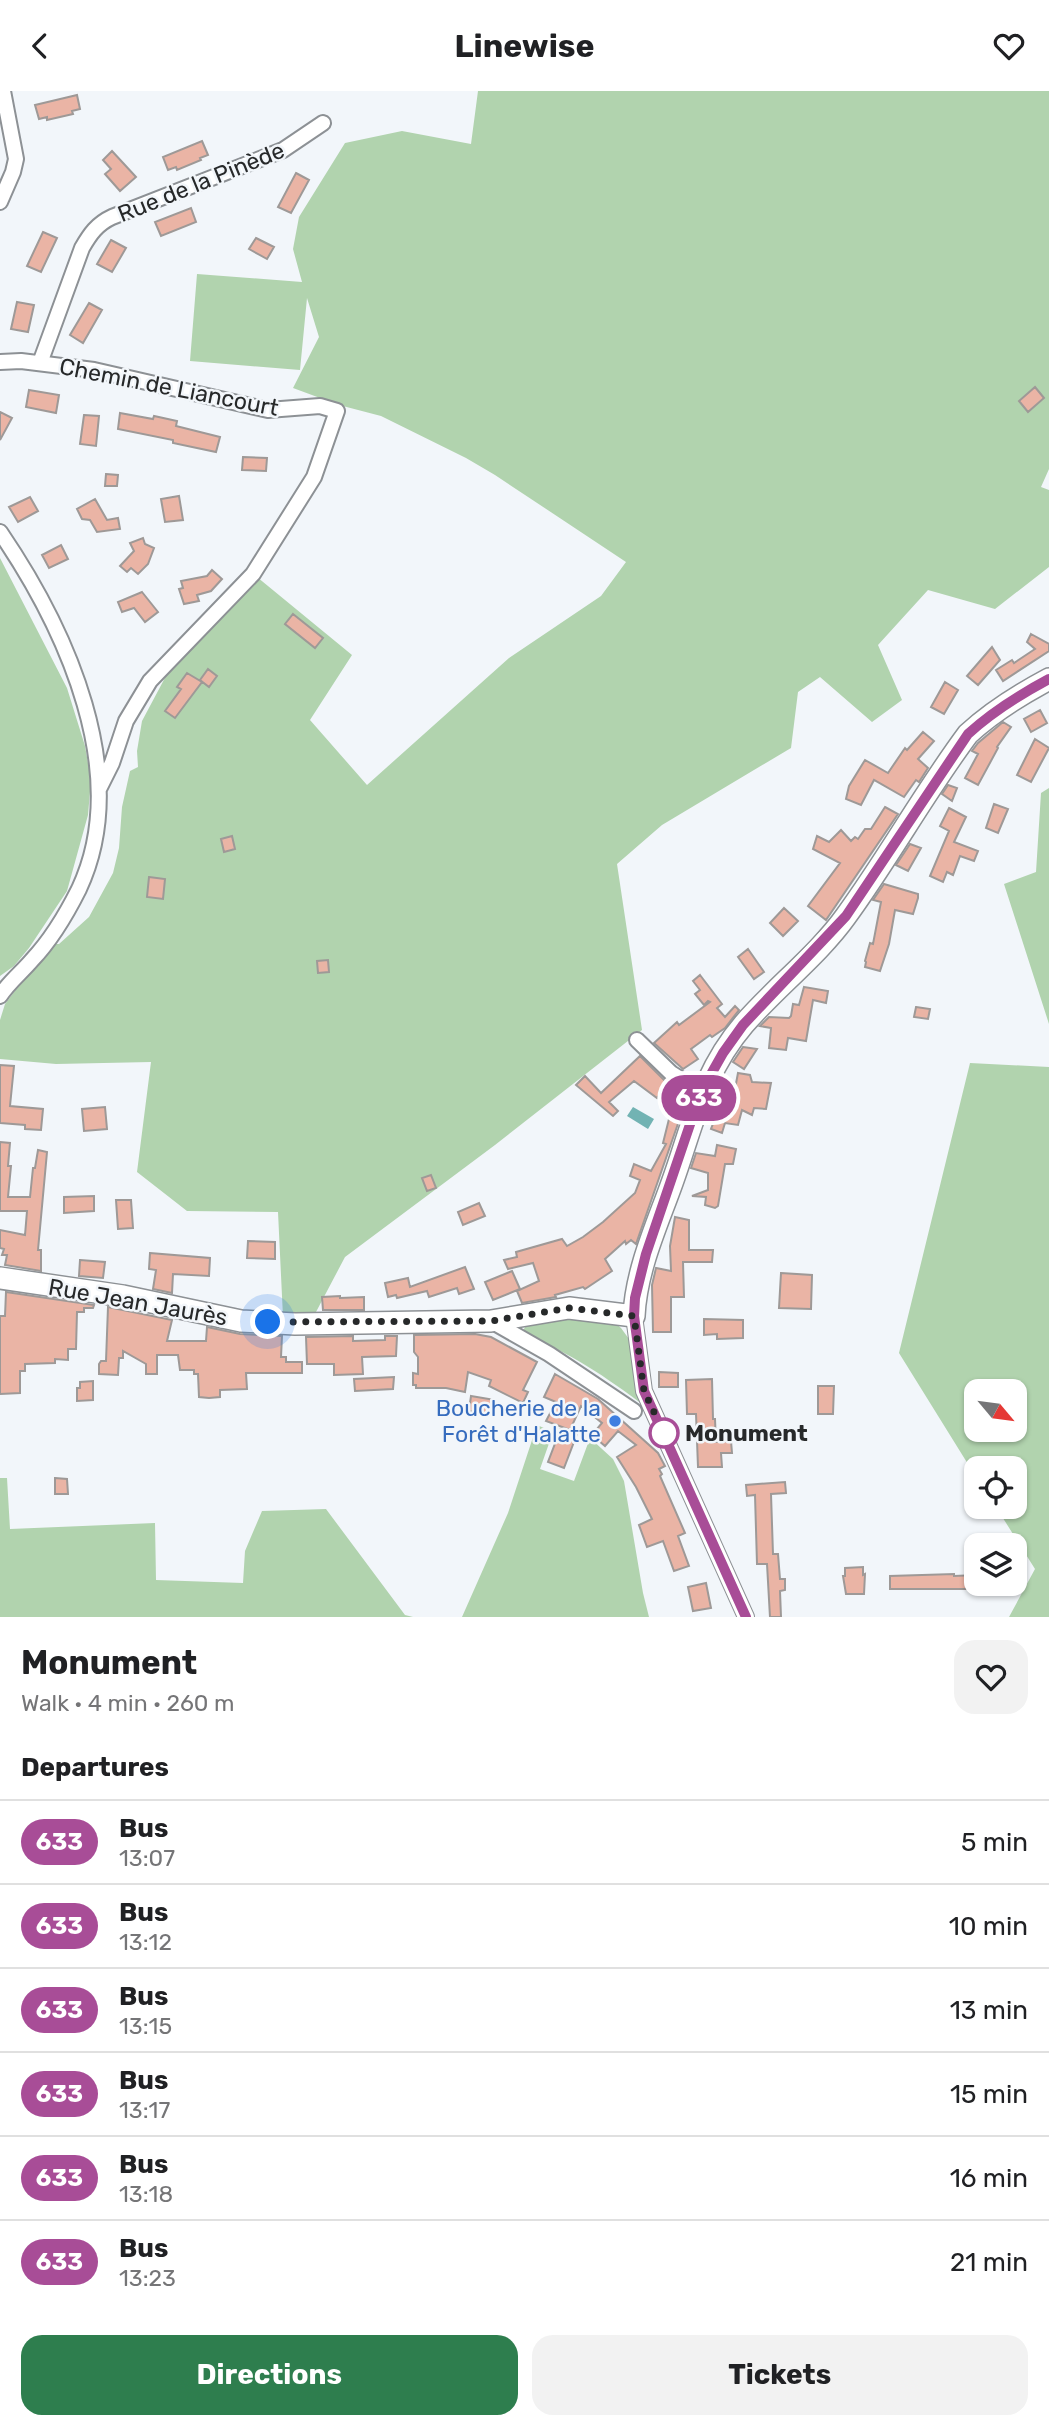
<!DOCTYPE html>
<html lang="en">
<head>
<meta charset="utf-8">
<style>
  body { margin:0; font-family:Rubik,sans-serif; background:#f2f2f2; color:#202124; height:100vh; display:flex; flex-direction:column; font-size:26px; white-space:nowrap }
  * { box-sizing:border-box; margin:0 }
  p { font-size:23px; color:#757577 }
  .icon { flex:none; width:38px; height:38px; fill:none; stroke:currentColor; stroke-width:2; stroke-linecap:round; stroke-linejoin:round }
  .map { position:relative; height:1526px; overflow:hidden }
  .drawer { display:flex; flex-direction:column; background:#fff; flex:1 }
  .drawer>* { flex:none }
  .badge { padding:0 14px; border-radius:23px; font-size:24px; line-height:46px }
  .needle { width:46px; rotate:119deg }
  .fabs { position:absolute; left:964px; top:1288px; display:grid; gap:14px }
  .fabs a { display:grid; place-items:center; width:63px; height:63px; border-radius:14px; background:#fff; box-shadow:0 2px 5px #0004; font-size:35px }
  .you { position:absolute; width:35px; height:35px; margin:-18px; border:5px solid #fff; border-radius:50%; background:#1a73e8; box-shadow:0 0 0 10px #1a73e833 }
  .map>.badge { position:absolute; translate:-50% -50%; box-shadow:0 0 0 4px #fff }
  h2 { padding:0 21px; font-size:26px; line-height:63px }
  .round { display:grid; place-items:center; flex:none; width:74px; height:74px; border-radius:21px; background:#f2f2f2 }
  .overview { display:flex; align-items:center; justify-content:space-between; height:119px; padding:0 21px }
  h1 { font-size:33px; font-weight:700; line-height:52px }
  .action { display:flex; gap:14px; margin-top:auto; padding:14px 21px }
  .action a { flex:1; height:80px; border-radius:21px; background:#2e7e4e; color:#fff; font-size:28px; font-weight:700; line-height:80px; text-align:center }
  .action a+a { background:#f2f2f2; color:#202124 }
  ul { padding:0; list-style:none }
  li { display:flex; align-items:center; gap:21px; height:84px; padding:0 21px; border-top:2px solid #e0e0e0 }
  li div { flex:1 }
  li b { display:block; font-size:26px }
  li em { font-style:normal }
  li .badge { min-width:77px; font-weight:700; text-align:center }
  header { display:flex; justify-content:space-between; align-items:center; height:91px; padding:0 21px; background:#fff; font-size:32px; font-weight:700 }
  .map>svg:first-child { display:block }
</style>
</head>
<body>
<header><svg class="icon" aria-label="back" viewBox="0 0 24 24"><path d="M15 5l-7 7 7 7"/></svg>Linewise<svg class="icon" aria-label="heart" viewBox="0 0 24 24"><path d="M12 20l-8-8c-3-5 5-10 8-4 3-6 11-1 8 4z"/></svg></header>
<div class="map">
<svg width="1049" height="1526" viewBox="0 0 1049 1526">
  <rect width="100%" height="100%" fill="#f2f6fa"/>
  <path fill="#b1d3ae" fill-rule="evenodd" d="M478,0H1049V378L1041,396L1049,399V476L995,518L928,499L878,554L902,609L872,631L820,586L798,601L791,657L662,734L617,773L642,939L495,1054L345,1166L316,1221L283,1226L278,1121L187,1120L137,1081L151,971L56,973L0,968V929L5,913L50,853H59L89,826L113,782L119,757L122,716L130,680L138,676L137,660L142,630L175,568L257,486L352,564L310,629L367,694L509,567L601,505L626,471L495,384L466,367L381,325L339,314L293,297L319,246L307,207L300,279L190,270L197,183L302,191L293,158L299,126L345,52L402,40L471,53Z
    M0,467L67,597L85,655L91,689L88,724L67,800L29,857L14,875L0,885Z
    M1049,697V933L1004,793L1036,781L1041,702Z
    M970,972L1049,976V1526H1009L1035,1478L996,1416H1015V1377H976V1386L899,1262ZM976,1300H1015V1339H976Z
    M567,1222L613,1230L621,1237L629,1248L638,1299L645,1315C608,1288 567,1258 521,1244L528,1230Z
    M537,1334L553,1341L540,1378L574,1390L590,1347L613,1368L624,1390L643,1502L649,1526H462L508,1422Z
    M0,1387H7L10,1438L155,1432L156,1489L243,1492L245,1460L262,1420L326,1418L405,1524L413,1526H0Z"/>
  <path fill="#72b3b3" d="M633,1016L654,1028L648,1038L627,1025Z"/>
  <path fill="#eab4a5" stroke="#9e9997" stroke-width="2" d="M77,4L80,18L72,20L73,23L47,29V26L39,28L35,14Z
    M202,50L208,64L200,67L201,69L177,79L176,76L168,79L163,66Z
    M112,60L136,86L120,100L105,83L111,78L103,69Z
    M296,82L309,89L291,122L278,116Z
    M191,117L196,131L161,145L155,131Z
    M43,141L57,147L41,181L27,175Z
    M256,147L274,156L267,168L249,158Z
    M111,149L126,157L112,181L97,173Z
    M17,211L34,214L28,241L11,238Z
    M89,212L102,219L83,252L70,244Z
    M1035,296L1044,307L1028,321L1019,310Z
    M29,299L59,304L56,322L26,316Z
    M0,321L12,327L0,349Z
    M120,322L153,328L154,325L177,330L176,335L220,346L216,361L173,352V349L118,338Z
    M84,324L99,325L96,355L80,353Z
    M243,366L267,367L266,380L242,379Z
    M106,383L118,384L117,395H105Z
    M179,405L183,429L165,431L161,408Z
    M30,406L38,420L18,431L9,416Z
    M95,408L107,429L118,427L120,438L97,441L90,429L82,428L77,418Z
    M143,447L145,453L154,457L148,473L138,483L131,477L127,481L120,475L134,460L130,452Z
    M61,454L68,468L49,477L42,464Z
    M212,479L222,488L211,500L197,504L199,510L184,513L179,498L183,497L181,490L207,485Z
    M142,501L158,521L145,531L134,517L122,521L118,511Z
    M293,523L323,547L315,557L285,533Z
    M1031,543L1049,553V560L1003,590L996,579L1012,569L1014,572L1035,558L1027,551Z
    M992,556L1000,569L978,594L967,585Z
    M208,578L217,585L209,596L200,589Z
    M187,582L202,591L175,627L165,620L181,598L177,596Z
    M945,591L958,599L944,623L931,616Z
    M1040,619L1047,632L1031,641L1024,628Z
    M1003,631L1011,636L997,656L998,657L978,694L965,687L978,663L972,660L978,652Z
    M923,641L934,650L918,668L928,677L919,691L916,689L904,706L874,689L861,714L846,708L849,695L865,669L888,682L905,657L907,659Z
    M1035,648L1049,657L1031,691L1017,684Z
    M948,694L957,697L952,710L942,703Z
    M994,713L1008,718L998,742L986,737Z
    M885,716L898,723L826,829L808,815L840,772L813,758L817,745L829,751L841,739L851,750L855,746L858,748L865,738H871Z
    M949,717L966,726L954,751L978,760L974,770L960,765L953,784L947,781L943,791L930,785L949,740L940,735Z
    M232,745L235,758L224,761L221,748Z
    M910,753L921,757L908,780L896,774Z
    M149,786L165,788L163,808L147,806Z
    M884,793L918,803V807L913,823L895,819L889,853L880,880L865,876L866,871L865,870L870,852L873,853L881,811L873,809Z
    M784,817L798,830L783,845L770,832Z
    M748,858L764,881L754,888L738,866Z
    M328,869L329,881L318,882L317,870Z
    M700,884L722,913L717,917L725,926L735,915L739,919L725,937L712,946L710,944L691,958L698,968L683,978L654,952L677,931L679,934L710,911L708,910L704,914L695,903L700,899L693,890Z
    M804,896L828,900L826,912L813,909L806,950L788,947L786,959L769,957L771,937L760,935L769,926L789,927L791,925L793,913L799,914Z
    M916,916L930,918L928,928L914,926Z
    M743,956L757,958L744,978L733,971Z
    M640,965L664,989L688,1004L636,1153L631,1149L626,1153L625,1150L605,1168L612,1180L585,1198L583,1196L555,1204L556,1206L522,1212L517,1200L539,1190L533,1172L508,1178L504,1169L517,1166L516,1161L562,1148L567,1155L583,1146L603,1131L635,1102L640,1089L630,1085L634,1073L651,1080L666,1053L663,1052L673,1012L660,1003L657,1007L634,990L609,1011L618,1020L613,1025L576,994L585,985L601,1002Z
    M0,974L14,975L10,1015L43,1018L41,1039L25,1038V1034L0,1032Z
    M738,982L750,984L752,991L771,992L766,1018L754,1017L752,1024L742,1019L738,1034L725,1032L722,1042L711,1038L719,1017L726,1020L730,1002L734,1003Z
    M105,1016L107,1038L84,1040L82,1018Z
    M0,1051L10,1052L8,1075H11L8,1106H30L33,1077H35L38,1059L47,1061L38,1159H41V1180L5,1174L7,1164H2L4,1158L0,1157V1139L25,1144L27,1120H0Z
    M717,1054L736,1058L733,1073H725L718,1115L715,1117L705,1114L706,1106L692,1105L708,1099V1082L691,1077L696,1062L715,1065Z
    M431,1084L436,1097L427,1100L422,1087Z
    M94,1105V1120L64,1122V1106Z
    M116,1109H131L133,1137L118,1138Z
    M479,1112L485,1125L463,1134L458,1121Z
    M675,1126L689,1129V1159H713L712,1171H683L684,1206H671V1241H653L652,1194L656,1177L671,1180L670,1155Z
    M248,1150L275,1151V1168L247,1167Z
    M150,1162L210,1167L209,1185L173,1183L172,1202L153,1198L156,1179L149,1178Z
    M80,1169L105,1171L103,1187L79,1185Z
    M465,1176L474,1198L459,1203L457,1197L429,1206L427,1200L397,1207L396,1204L388,1206L385,1192L408,1187L410,1196Z
    M512,1180L520,1198L493,1209L485,1191Z
    M781,1182L812,1184L811,1218L779,1217Z
    M6,1201L94,1214L93,1217H84V1221H77L76,1258H68V1269L55,1268V1272L25,1273V1280H20V1302L0,1303V1225H5Z
    M340,1205V1207L364,1206V1219H323L322,1206Z
    M108,1216L172,1229L167,1250H206L207,1236L240,1243L282,1245L281,1266H286V1271H302V1282H246L247,1298L220,1299V1306L209,1307L199,1306L198,1283H194V1279H180L178,1264H157V1283H146V1273L123,1260V1267H119L118,1284L99,1283V1273L101,1270H106Z
    M704,1228L743,1229V1247L717,1248V1243L704,1244Z
    M475,1243L491,1246L537,1271L523,1299L528,1301L523,1312L489,1295L491,1289L468,1281L465,1301L446,1297H416V1294H413V1282L418,1283V1266L414,1261V1244Z
    M353,1245V1250L385,1249V1245H397L396,1265L362,1266L363,1283L334,1284V1273H307L306,1246Z
    M659,1281L678,1282V1296H659Z
    M555,1283L598,1308L658,1362L665,1375L659,1378L662,1383L660,1385L685,1442L678,1445L689,1475L674,1480L663,1450L647,1456L639,1434L652,1428L636,1396L617,1366L636,1354L618,1340L605,1355L592,1344L602,1332L581,1315L570,1339L546,1330L556,1311L544,1306Z
    M394,1286L393,1298L355,1300L354,1288Z
    M712,1288L713,1328H715L716,1351L731,1350L732,1362H721L722,1376H698L696,1323H687L686,1289Z
    M93,1290V1309L77,1310V1297H80V1291Z
    M818,1295H834L833,1323H818Z
    M471,1305L495,1309L491,1323L469,1320Z
    M561,1337L577,1343L564,1377L548,1371Z
    M55,1387L67,1388L68,1403H55Z
    M785,1391L786,1402L771,1403L773,1463H778L780,1488H785V1499L780,1500L781,1526H770L767,1473H757L755,1404L747,1405L746,1394Z
    M863,1476V1484L865,1483L864,1503H846L843,1485H845V1477Z
    M954,1483V1485L976,1484V1498H890V1485Z
    M706,1492L711,1517L693,1520L688,1496Z"/>
  <g fill="none" stroke-linecap="round" stroke-linejoin="round">
    <defs>
      <path id="street" d="M0,111L13,81L16,68L3,0
        M0,271L21,270L94,279L268,319L320,315L337,320L314,386L253,483L150,590L126,630L112,672L99,698
        M40,272L82,157C90,143 97,133 112,126L283,59L323,32
        M0,441C66,538 133,683 79,798C67,822 51,849 32,869C21,882 9,891 0,905
        M637,949L671,982L701,1001
        M634,1225L644,1300L746,1526
        M491,1230L549,1263L634,1320"/>
      <path id="secondary" d="M0,1187L123,1205L241,1230L295,1233L491,1230L569,1217L634,1225C636,1179 657,1134 672,1092C693,1034 702,982 744,933C775,897 819,863 846,825C889,766 924,702 968,643C993,620 1019,604 1049,588"/>
    </defs>
    <use href="#street" stroke="#8d9195" stroke-width="18"/>
    <use href="#secondary" stroke="#8d9195" stroke-width="24"/>
    <use href="#street" stroke="#fff" stroke-width="14"/>
    <use href="#secondary" stroke="#fff" stroke-width="21"/>
  </g>
  <g fill="none" stroke-linecap="round" stroke-linejoin="round">
    <defs>
      <path id="line" d="M746,1526L644,1300L634,1225L635,1207L646,1163L701,1001L723,962L743,934L846,825L968,643C993,620 1019,604 1049,588"/>
    </defs>
    <use href="#line" stroke="#fff" stroke-width="16"/>
    <use href="#line" stroke="#a84d97" stroke-width="10"/>
    <path stroke="#27292a" stroke-width="7" stroke-dasharray="0 12.6" d="M268,1231L491,1230L569,1217L634,1225L644,1300L664,1342"/>
  </g>
  <circle fill="#3f7fe0" stroke="#f2f6fa" stroke-width="2.5" cx="615" cy="1330" r="7"/>
  <circle fill="#fff" stroke="#a84d97" stroke-width="3.5" cx="664" cy="1342" r="14"/>
  <g text-anchor="middle" dominant-baseline="central" stroke-width="5" stroke-linejoin="round" paint-order="stroke">
    <g font-size="23" fill="#27292a" stroke="#f2f6fa">
      <text transform="translate(201 91) rotate(-22)">Rue de la Pinède</text>
      <text transform="translate(169 296) rotate(11)">Chemin de Liancourt</text>
      <text transform="translate(138 1211) rotate(10)">Rue Jean Jaurès</text>
    </g>
    <g font-size="23" fill="#366cbe" stroke="#f2f6fa" text-anchor="end">
      <text x="601" y="1317">Boucherie de la<tspan x="601" dy="26">Forêt d'Halatte</tspan></text>
    </g>
    <g font-size="23" font-weight="bold" fill="#27292a" stroke="#f2f6fa" text-anchor="start">
      <text x="685" y="1342">Monument</text>
    </g>
  </g>
</svg>
<div class="fabs">
<a><svg class="needle" viewBox="-14 -14 28 28"><path d="M0-13l5 13h-10z" fill="#e53935"/><path d="M0 13l5-13h-10z" fill="#757577"/></svg></a>
<a><svg class="icon" aria-label="locate" viewBox="0 0 24 24"><circle cx="12" cy="12" r="6"/><path d="M12 2v4M12 18v4M2 12h4M18 12h4"/></svg></a>
<a><svg class="icon" aria-label="layers" viewBox="0 0 24 24"><path d="M12 4l9 5-9 5-9-5zM3 14l9 5 9-5"/></svg></a>
</div>
<div class="you" style="left:268px;top:1231px"></div>
<b class="badge" style="left:699px;top:1007px;background:#a84d97;color:#fff">633</b>
</div>
<section class="drawer">
<div class="overview"><div><h1>Monument</h1><p>Walk · 4 min · 260 m</p></div><a class="round"><svg class="icon" aria-label="heart" viewBox="0 0 24 24"><path d="M12 20l-8-8c-3-5 5-10 8-4 3-6 11-1 8 4z"/></svg></a></div>
<h2>Departures</h2>
<ul>
<li><span class="badge" style="background:#a84d97;color:#fff">633</span><div><b>Bus</b><p>13:07</p></div><em>5 min</em></li>
<li><span class="badge" style="background:#a84d97;color:#fff">633</span><div><b>Bus</b><p>13:12</p></div><em>10 min</em></li>
<li><span class="badge" style="background:#a84d97;color:#fff">633</span><div><b>Bus</b><p>13:15</p></div><em>13 min</em></li>
<li><span class="badge" style="background:#a84d97;color:#fff">633</span><div><b>Bus</b><p>13:17</p></div><em>15 min</em></li>
<li><span class="badge" style="background:#a84d97;color:#fff">633</span><div><b>Bus</b><p>13:18</p></div><em>16 min</em></li>
<li><span class="badge" style="background:#a84d97;color:#fff">633</span><div><b>Bus</b><p>13:23</p></div><em>21 min</em></li>
</ul>
<div class="action"><a>Directions</a><a>Tickets</a></div>
</section>
</body>
</html>
